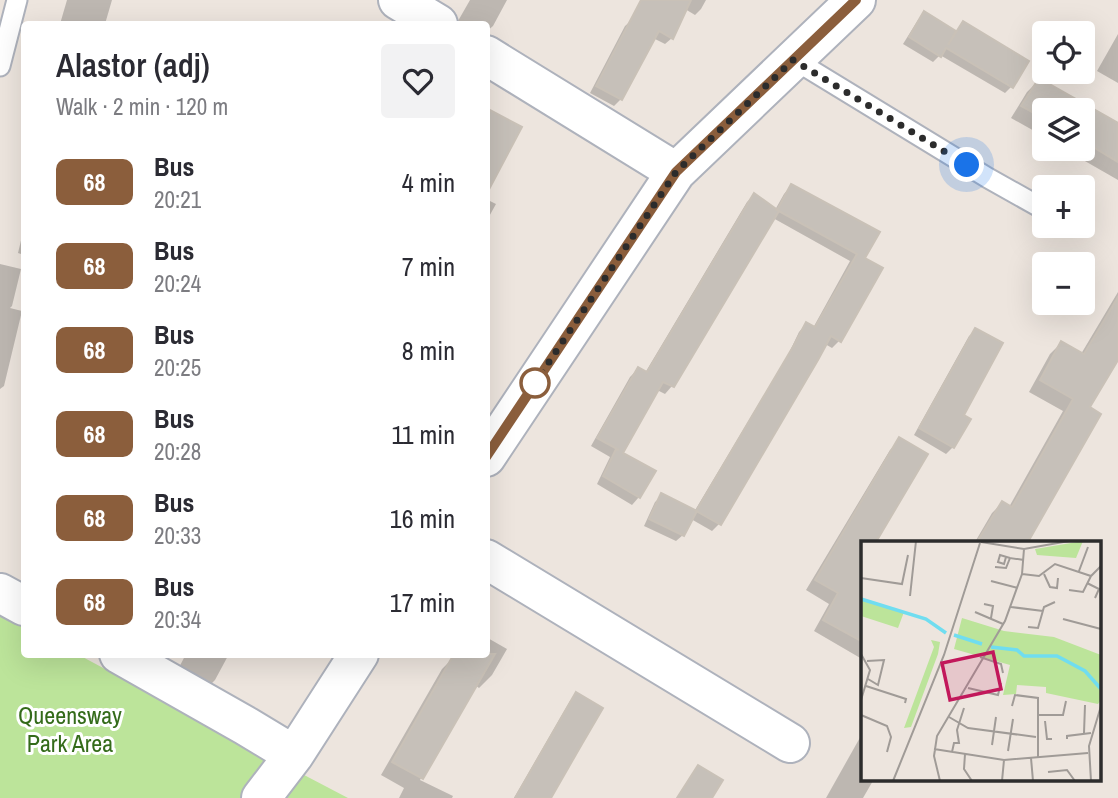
<!DOCTYPE html>
<html lang="en">
<head>
<meta charset="utf-8">
<style>
  body { margin:0; font-family:"Archivo Narrow",sans-serif; background:#f2f2f3; color:#2b2b33; height:100vh; display:flex; flex-direction:column; font-size:26px; white-space:nowrap }
  * { box-sizing:border-box; margin:0 }
  p { font-size:23px; color:#7c7c81 }
  .icon { flex:none; width:38px; height:38px; fill:none; stroke:currentColor; stroke-width:2; stroke-linecap:round; stroke-linejoin:round }
  .map { position:relative; flex:1; overflow:hidden }
  .sheet { position:absolute; left:21px; top:21px; width:469px; height:637px; display:flex; flex-direction:column; background:#fff; border-radius:7px; box-shadow:0 7px 28px #0002 }
  .sheet>* { flex:none }
  .badge { padding:0 14px; border-radius:10px; font-size:24px; line-height:46px }
  .controls { position:absolute; left:1032px; top:21px; display:grid; gap:14px }
  .controls a { display:grid; place-items:center; width:63px; height:63px; border-radius:7px; background:#fff; box-shadow:0 7px 28px #0002; font-size:35px }
  .you { position:absolute; width:35px; height:35px; margin:-18px; border:5px solid #fff; border-radius:50%; background:#1a73e8; box-shadow:0 0 0 10px #1a73e833 }
  .map>.badge { position:absolute; translate:-50% -50%; box-shadow:0 0 0 4px #fff }
  .round { display:grid; place-items:center; flex:none; width:74px; height:74px; border-radius:7px; background:#f2f2f3 }
  .overview { display:flex; align-items:center; justify-content:space-between; height:119px; padding:0 35px }
  h1 { font-size:33px; font-weight:600; line-height:52px }
  ul { padding:0; list-style:none }
  li { display:flex; align-items:center; gap:21px; height:84px; padding:0 35px }
  li div { flex:1 }
  li b { display:block; font-size:26px }
  li em { font-style:normal }
  li .badge { min-width:77px; font-weight:700; text-align:center }
  .map>svg:first-child { display:block }
</style>
</head>
<body>
<div class="map">
<svg width="1118" height="798" viewBox="0 0 1118 798">
  <rect width="100%" height="100%" fill="#ede5de"/>
  <path fill="#bce49a" d="M0,611L24,625V654L79,655L224,733L348,798H0Z"/>
  <path fill="#0003" d="M67,0H112L105,24H60Z
    M470,0H507L493,26L486,32V24H464L458,21Z
    M655,0H706L701,9L695,15L685,9L672,38L665,44L653,38L621,99L614,106L590,93L625,26Z
    M924,14L955,32L963,24L1011,87L1005,93L940,55L933,62L903,44L918,20Z
    M1118,34V83L1097,71Z
    M1039,80L1118,125V180L1064,149H1083V110H1045V137L1011,118L1027,92Z
    M791,186L863,259L839,341L832,348L825,344L719,524L712,531L691,519L683,535L676,541L644,526L655,502L662,496L694,512L788,355L799,332L806,324L813,328L850,261L773,218L672,386L665,394L657,390L620,453L639,497L632,505L597,484L610,457L591,446L630,377L638,369L645,373L747,202L754,195L775,210L784,194Z
    M486,199L496,204L486,222Z
    M24,228V255L18,253Z
    M0,264L21,269L12,306L10,308L22,311L4,386L0,389Z
    M1118,292V356L1011,542H975L992,513L1002,503L1009,507L1063,411L1029,392L1050,354L1061,343L1081,354Z
    M976,330L962,416L968,420L953,447L946,454L914,435L969,336Z
    M900,440L926,455L874,542H862V659L814,631L829,604L806,590L890,450Z
    M486,637L507,649L492,675L479,688L475,685L420,780L453,796L452,798H399L404,788L381,775L442,669L455,656L486,654Z
    M186,654H229L215,680L201,694L173,679Z
    M577,694L549,798H514L570,701Z
    M862,734V779H874L863,798H826Z"/>
  <path fill="#c6c0b9" stroke="#c9c1b7" stroke-width="2" d="M641,0H691L673,39L659,31L622,100L596,86Z
    M924,11L956,31L948,45L963,21L1029,61L1013,88L946,48L941,57L909,37Z
    M1039,78L1118,123V162L1083,141V110H1045V119L1021,106Z
    M486,108L522,127L486,195Z
    M791,184L880,232L865,258L883,268L841,342L831,336L818,360L721,525L696,511L794,345L806,322L815,327L857,254L777,210Z
    M754,193L779,211L674,387L663,382L623,453L656,471L640,498L603,476L616,449L619,450L597,438L638,367L647,372Z
    M1118,297V360L1090,407L1101,414L1028,542H977L1002,501L1012,507L1073,399L1040,380L1061,341L1084,354Z
    M975,328L1003,343L964,415L971,419L954,448L919,428Z
    M899,437L928,454L876,542H863V642L823,620L838,593L815,580Z
    M661,493L697,511L684,536L649,519Z
    M454,654H495L423,779L392,762Z
    M576,692L603,708L582,744L551,798H515Z
    M698,765L723,780L712,798H677Z"/>
  <g fill="none" stroke-linecap="round" stroke-linejoin="round">
    <defs>
      <path id="service" d="M793,59L988,178L1045,210
        M0,66L17,0"/>
      <path id="minor" d="M398,0L438,24
        M486,55L676,172
        M486,457L676,172L856,0
        M486,559L790,743
        M0,593L24,606
        M119,654L246,726L294,755
        M261,798L294,755L359,654"/>
    </defs>
    <use href="#service" stroke="#aeb2bc" stroke-width="23"/>
    <use href="#minor" stroke="#aeb2bc" stroke-width="42"/>
    <use href="#service" stroke="#fff" stroke-width="19"/>
    <use href="#minor" stroke="#fff" stroke-width="38"/>
  </g>
  <g fill="none" stroke-linecap="round" stroke-linejoin="round">
    <defs>
      <path id="line" d="M486,457L676,172L856,0"/>
    </defs>
    <use href="#line" stroke="#fff" stroke-width="16"/>
    <use href="#line" stroke="#8b5e3c" stroke-width="10"/>
    <path stroke="#2c2c2c" stroke-width="7" stroke-dasharray="0 12.6" d="M535,383L676,172L793,60L967,165"/>
  </g>
  <circle fill="#fff" stroke="#8b5e3c" stroke-width="3.5" cx="535" cy="383" r="14"/>
  <g text-anchor="middle" dominant-baseline="central" stroke-width="6" stroke-linejoin="round" paint-order="stroke">
    <g font-size="24" fill="#346b1a" stroke="#fff">
      <text x="70" y="715">Queensway<tspan x="70" dy="28">Park Area</tspan></text>
    </g>
  </g>
  <g transform="translate(861 541)">
    <rect width="240" height="240" fill="#ede5de"/>
    <path d="M222,0L215,17L176,14L174,8ZM0,58L43,71L37,87L0,75ZM101,77L143,90L193,96L240,114V159L237,163L185,152V146L156,144L155,153L142,154L149,124L93,108ZM70,99L79,101L77,113L50,186L43,187L73,106Z" fill="#bce49a"/>
    <path fill="none" stroke="#70ddf0" stroke-width="3.5" d="M0,58L65,78L85,92M93,94L121,103M130,106L156,109L163,115H196L224,130L240,148"/>
    <path fill="none" stroke="#a09b97" stroke-width="2" d="M120,1L163,8L208,0M145,16L143,23L137,21L139,14L149,17M134,26L145,27L149,17L163,19M218,30L227,6M161,33L178,35L194,23L230,35L240,25M183,33L189,46L196,47L197,37M0,37L41,43L47,14M130,40L157,47M226,42L238,48L234,57M208,49L222,51L230,35M49,55L55,0M123,63L132,65L130,77M150,66L182,70M114,71L142,83M202,78L240,88M167,86L177,87L183,66L194,61M0,113L9,129L0,159M119,116L140,123L142,132M6,120L23,119L17,144L7,138M5,145L45,158L44,162M107,147L137,154L140,142M151,165L154,154L177,157V217M0,174L26,185L30,196L26,211M176,174H202L205,160M88,176L107,187L175,196M184,180L186,198H191M223,192L224,164M206,198V195L230,192M131,204L135,176M73,208L143,219L227,212M147,210L152,178M91,211L93,202H98L96,189L103,167M104,213L103,228L111,240M170,217L172,240M187,231L206,229L214,240M32,240L83,114L119,2M79,240L73,215L76,195L144,80L161,33L163,8M141,240L143,219M230,240L228,205L240,165"/>
    <path fill="#c2185b" fill-opacity="0.15" stroke="#c2185b" stroke-width="3.5" d="M132,111L140,148L89,159L81,122Z"/>
    <rect width="240" height="240" fill="none" stroke="#2c2c2c" stroke-width="3.5"/>
  </g>
</svg>
<div class="controls">
<a><svg class="icon" aria-label="locate" viewBox="0 0 24 24"><circle cx="12" cy="12" r="6"/><path d="M12 2v4M12 18v4M2 12h4M18 12h4"/></svg></a>
<a><svg class="icon" aria-label="layers" viewBox="0 0 24 24"><path d="M12 4l9 5-9 5-9-5zM3 14l9 5 9-5"/></svg></a>
<a>+</a>
<a>−</a>
</div>
<div class="you" style="left:967px;top:165px"></div>
<section class="sheet">
<div class="overview"><div><h1>Alastor (adj)</h1><p>Walk · 2 min · 120 m</p></div><a class="round"><svg class="icon" aria-label="heart" viewBox="0 0 24 24"><path d="M12 20l-8-8c-3-5 5-10 8-4 3-6 11-1 8 4z"/></svg></a></div>
<ul>
<li><span class="badge" style="background:#8b5e3c;color:#fff">68</span><div><b>Bus</b><p>20:21</p></div><em>4 min</em></li>
<li><span class="badge" style="background:#8b5e3c;color:#fff">68</span><div><b>Bus</b><p>20:24</p></div><em>7 min</em></li>
<li><span class="badge" style="background:#8b5e3c;color:#fff">68</span><div><b>Bus</b><p>20:25</p></div><em>8 min</em></li>
<li><span class="badge" style="background:#8b5e3c;color:#fff">68</span><div><b>Bus</b><p>20:28</p></div><em>11 min</em></li>
<li><span class="badge" style="background:#8b5e3c;color:#fff">68</span><div><b>Bus</b><p>20:33</p></div><em>16 min</em></li>
<li><span class="badge" style="background:#8b5e3c;color:#fff">68</span><div><b>Bus</b><p>20:34</p></div><em>17 min</em></li>
</ul>
</section>
</div>
</body>
</html>
